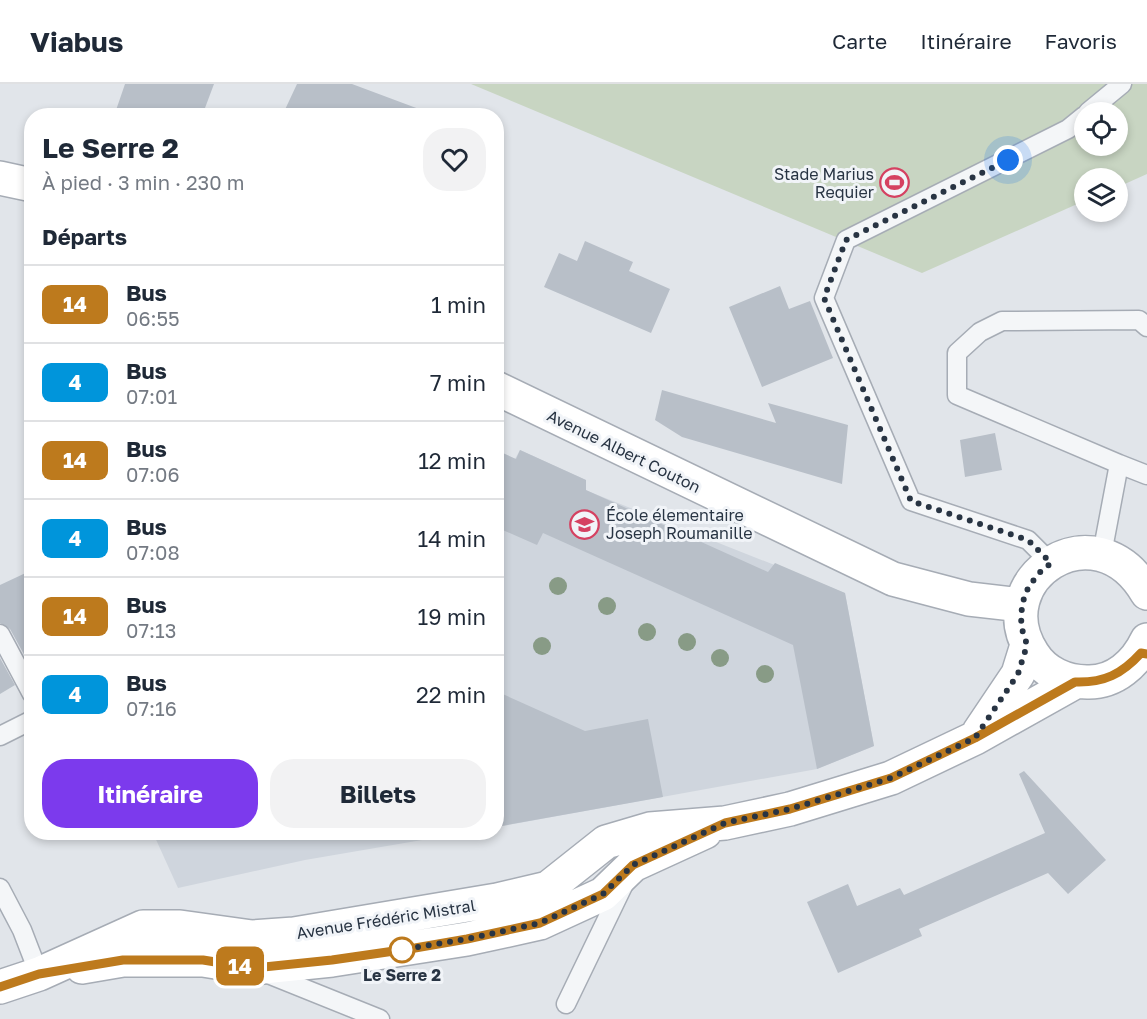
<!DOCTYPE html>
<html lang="fr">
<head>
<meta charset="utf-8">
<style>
  body { margin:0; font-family:"Golos Text",sans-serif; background:#f2f2f3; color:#1f2937; height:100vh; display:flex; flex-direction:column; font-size:22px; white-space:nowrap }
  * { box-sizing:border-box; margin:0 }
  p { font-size:20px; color:#747a83 }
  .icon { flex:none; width:33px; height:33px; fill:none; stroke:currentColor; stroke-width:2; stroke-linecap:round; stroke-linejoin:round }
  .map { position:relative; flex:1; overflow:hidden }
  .details { position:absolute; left:24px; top:24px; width:480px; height:732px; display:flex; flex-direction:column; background:#fff; border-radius:24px; box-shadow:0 3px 9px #0003 }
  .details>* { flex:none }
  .badge { padding:0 12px; border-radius:9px; font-size:21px; line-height:39px }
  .buttons { position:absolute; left:1074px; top:18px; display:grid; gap:12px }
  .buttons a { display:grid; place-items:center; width:54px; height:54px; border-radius:50%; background:#fff; box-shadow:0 3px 9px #0003; font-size:30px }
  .you { position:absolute; width:30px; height:30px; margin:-15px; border:4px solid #fff; border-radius:50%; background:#1a73e8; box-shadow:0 0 0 9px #1a73e833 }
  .map>.badge { position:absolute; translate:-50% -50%; box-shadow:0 0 0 3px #fff }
  h2 { padding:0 18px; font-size:22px; line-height:54px }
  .round { display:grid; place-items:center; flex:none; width:63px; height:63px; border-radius:24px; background:#f2f2f3 }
  .head { display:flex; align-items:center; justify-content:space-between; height:102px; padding:0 18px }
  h1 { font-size:28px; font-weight:700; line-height:45px }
  .cta { display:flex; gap:12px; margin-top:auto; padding:12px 18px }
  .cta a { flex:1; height:69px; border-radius:24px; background:#7c3aed; color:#fff; font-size:24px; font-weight:700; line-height:69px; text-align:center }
  .cta a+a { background:#f2f2f3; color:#1f2937 }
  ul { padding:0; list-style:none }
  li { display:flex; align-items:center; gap:18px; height:78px; padding:0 18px; border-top:2px solid #e0e1e3 }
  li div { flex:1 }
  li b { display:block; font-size:22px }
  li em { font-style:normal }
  li .badge { min-width:66px; font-weight:700; text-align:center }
  header { display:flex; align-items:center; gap:36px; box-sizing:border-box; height:84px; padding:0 30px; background:#fff; border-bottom:2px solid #e0e1e3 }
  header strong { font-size:28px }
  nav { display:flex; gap:33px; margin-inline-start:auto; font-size:21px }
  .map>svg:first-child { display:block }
</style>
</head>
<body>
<header>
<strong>Viabus</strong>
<nav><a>Carte</a><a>Itinéraire</a><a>Favoris</a></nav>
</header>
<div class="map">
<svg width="1147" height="935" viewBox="0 0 1147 935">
  <rect width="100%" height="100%" fill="#e1e5ea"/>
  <path fill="#cfd5dd" d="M497,366L515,375L520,366L586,396L585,406L845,509L874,662L817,685L497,743Z
    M153,749H463L305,776L178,804Z"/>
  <path fill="#c8d5c2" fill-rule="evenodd" d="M471,0H1147V90L1118,103V94H1084V117L922,189ZM1084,28H1118V62H1084Z"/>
  <path fill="#b8bfc8" d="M125,0H214L202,32H114Z
    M297,0H352L427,28V32H282Z
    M585,157L633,178L629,187L670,205L651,249L544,203L559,169L577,177Z
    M780,202L789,225L810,217L833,274L762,303L729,223Z
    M662,306L776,339L768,319L848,341L842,400L682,353L655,336Z
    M995,349L1002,386L965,393L960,356Z
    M496,366L516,375L520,366L586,396V406L768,488L775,479L845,509L874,662L817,685L793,561L543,449L537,461L496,443Z
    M32,486V585L10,545L0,539V501Z
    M0,574L15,601L0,610Z
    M496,607L585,647L648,635L663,713L496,743Z
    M1024,687L1106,776L1068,810L1048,789L919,845L922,852L838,889L807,818L848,800L857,822L900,804L904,811L1045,749L1019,690Z"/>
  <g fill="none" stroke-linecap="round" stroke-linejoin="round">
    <defs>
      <path id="lane" d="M1088,28L1122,0
        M1119,380L957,311V269L980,248L1002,237L1139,236L1147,243
        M1102,470L1119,380L1147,391
        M1051,479L1028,456L911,417L824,214L846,156L1068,45L1084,32
        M0,550L32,610
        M0,652L32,636
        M0,804L22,846L39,890
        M263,888L380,935
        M566,920L623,802"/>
      <path id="secondary" d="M0,94L32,101
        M496,304L893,495L969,515L1022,521
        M1147,509C1095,420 984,496 1033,570C1045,589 1066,598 1087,598C1115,599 1136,579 1147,556
        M979,648L1018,590L1027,561
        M82,883L123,876H203L253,884L332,876L467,855L540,839L603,810L633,781L705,748
        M0,903L39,890L143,843H180L252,853L294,850L497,816L548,804L606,758L650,745L725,739L790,725L891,694L975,654L1075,598"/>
    </defs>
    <use href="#lane" stroke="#a6acb5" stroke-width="21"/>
    <use href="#secondary" stroke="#a6acb5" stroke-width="36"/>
    <use href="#lane" stroke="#f4f6f8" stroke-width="18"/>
    <use href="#secondary" stroke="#fff" stroke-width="33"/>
  </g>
  <g fill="#889b86">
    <circle cx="558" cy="502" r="9"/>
    <circle cx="607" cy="522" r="9"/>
    <circle cx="647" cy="548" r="9"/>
    <circle cx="687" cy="558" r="9"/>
    <circle cx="542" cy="562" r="9"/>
    <circle cx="720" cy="574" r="9"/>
    <circle cx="765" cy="590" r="9"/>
  </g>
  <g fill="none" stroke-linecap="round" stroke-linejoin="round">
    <defs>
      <path id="line" d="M0,903L39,890L123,876H203L253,884L332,876L415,864L467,855L540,839L603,810L633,781L725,739L790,725L891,694L975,654L1075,598C1104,599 1122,590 1141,569L1147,570"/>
    </defs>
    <use href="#line" stroke="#fff" stroke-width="14"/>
    <use href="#line" stroke="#bd7a1d" stroke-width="9"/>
    <path stroke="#283443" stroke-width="6" stroke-dasharray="0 10.8" d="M402,866L394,867L467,855L540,839L603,810L633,781L725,739L790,725L891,694L975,654L1018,590L1027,561L1021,542L1022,520L1028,504L1038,490L1051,479L1028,456L911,417L824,214L846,156L1008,76"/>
  </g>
  <defs>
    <symbol id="stadium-ring" viewBox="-11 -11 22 22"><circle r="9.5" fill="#f1f4f8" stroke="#d54161" stroke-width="1.5"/><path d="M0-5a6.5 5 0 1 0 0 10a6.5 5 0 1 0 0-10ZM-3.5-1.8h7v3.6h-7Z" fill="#d54161"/></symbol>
    <symbol id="school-ring" viewBox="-11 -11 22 22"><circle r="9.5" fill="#f1f4f8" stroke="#d54161" stroke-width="1.5"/><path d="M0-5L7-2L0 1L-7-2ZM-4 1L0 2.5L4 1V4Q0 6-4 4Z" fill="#d54161"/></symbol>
  </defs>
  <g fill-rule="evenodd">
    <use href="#stadium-ring" x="878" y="82" width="33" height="33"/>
    <use href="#school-ring" x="568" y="424" width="33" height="33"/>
  </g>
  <circle fill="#fff" stroke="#bd7a1d" stroke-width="3" cx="402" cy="866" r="12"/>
  <g text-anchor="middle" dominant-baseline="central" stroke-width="6" stroke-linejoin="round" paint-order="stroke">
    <g font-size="16" fill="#283443" stroke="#f1f4f8" text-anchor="end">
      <text x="874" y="90">Stade Marius<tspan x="874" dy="18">Requier</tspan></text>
      <text x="606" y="431" text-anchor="start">École élementaire<tspan x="606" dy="18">Joseph Roumanille</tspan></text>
    </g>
    <g font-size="16" fill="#283443" stroke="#f1f4f8">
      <text transform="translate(624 367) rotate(26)">Avenue Albert Couton</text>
      <text transform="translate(386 835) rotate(-9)">Avenue Frédéric Mistral</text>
    </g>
    <g font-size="16" font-weight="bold" fill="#283443" stroke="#f1f4f8">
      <text x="402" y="891">Le Serre 2</text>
    </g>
  </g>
</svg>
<div class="buttons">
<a><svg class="icon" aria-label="locate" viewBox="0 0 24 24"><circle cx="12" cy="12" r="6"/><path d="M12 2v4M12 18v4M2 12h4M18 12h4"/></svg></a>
<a><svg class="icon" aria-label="layers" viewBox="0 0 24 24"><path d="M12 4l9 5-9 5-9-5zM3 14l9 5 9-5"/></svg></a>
</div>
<div class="you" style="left:1008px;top:76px"></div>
<b class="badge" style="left:240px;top:882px;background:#bd7a1d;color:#fff">14</b>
<section class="details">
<div class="head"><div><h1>Le Serre 2</h1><p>À pied · 3 min · 230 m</p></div><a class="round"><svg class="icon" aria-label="heart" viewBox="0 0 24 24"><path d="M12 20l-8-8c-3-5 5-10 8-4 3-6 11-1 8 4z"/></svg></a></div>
<h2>Départs</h2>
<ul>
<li><span class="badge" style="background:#bd7a1d;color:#fff">14</span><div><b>Bus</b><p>06:55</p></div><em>1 min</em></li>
<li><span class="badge" style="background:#0095db;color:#fff">4</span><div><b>Bus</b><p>07:01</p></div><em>7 min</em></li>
<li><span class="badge" style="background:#bd7a1d;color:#fff">14</span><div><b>Bus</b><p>07:06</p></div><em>12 min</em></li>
<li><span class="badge" style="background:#0095db;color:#fff">4</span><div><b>Bus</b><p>07:08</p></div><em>14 min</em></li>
<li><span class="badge" style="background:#bd7a1d;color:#fff">14</span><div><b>Bus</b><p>07:13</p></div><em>19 min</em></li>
<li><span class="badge" style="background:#0095db;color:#fff">4</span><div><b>Bus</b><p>07:16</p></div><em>22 min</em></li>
</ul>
<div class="cta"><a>Itinéraire</a><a>Billets</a></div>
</section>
</div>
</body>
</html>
